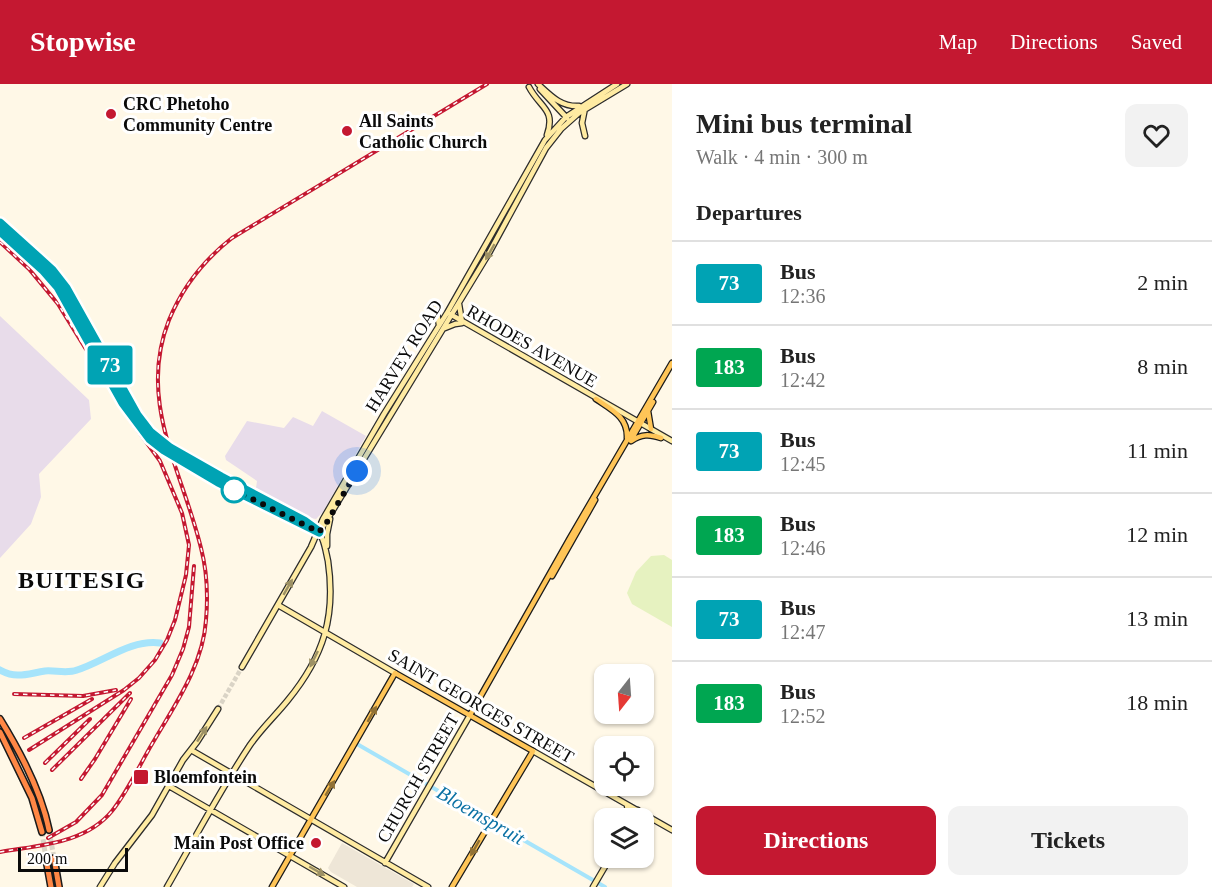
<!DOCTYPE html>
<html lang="en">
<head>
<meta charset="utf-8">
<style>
  body { margin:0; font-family:"Times New Roman",serif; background:#f2f2f2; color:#222; height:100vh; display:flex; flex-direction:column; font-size:22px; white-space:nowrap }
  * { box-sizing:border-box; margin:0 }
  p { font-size:20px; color:#767676 }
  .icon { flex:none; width:33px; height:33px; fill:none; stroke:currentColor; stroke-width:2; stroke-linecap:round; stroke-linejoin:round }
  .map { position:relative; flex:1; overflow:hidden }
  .panel { display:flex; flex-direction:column; background:#fff; width:540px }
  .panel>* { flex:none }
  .badge { padding:0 12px; border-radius:4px; font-size:21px; line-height:39px }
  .needle { width:39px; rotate:197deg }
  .controls { position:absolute; left:594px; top:580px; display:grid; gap:12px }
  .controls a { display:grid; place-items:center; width:60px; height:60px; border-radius:12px; background:#fff; box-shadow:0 2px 4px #0004; font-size:30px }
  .scale { position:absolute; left:18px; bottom:15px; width:110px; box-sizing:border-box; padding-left:6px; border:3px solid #0a0a0a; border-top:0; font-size:16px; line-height:21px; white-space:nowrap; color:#0a0a0a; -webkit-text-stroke:4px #fff; paint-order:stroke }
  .you { position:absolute; width:30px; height:30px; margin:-15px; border:4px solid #fff; border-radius:50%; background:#1a73e8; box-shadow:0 0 0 9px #1a73e833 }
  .map>.badge { position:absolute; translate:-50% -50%; box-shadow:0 0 0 3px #fff }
  h2 { padding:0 24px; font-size:22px; line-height:54px }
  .round { display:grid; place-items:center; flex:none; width:63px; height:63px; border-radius:12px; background:#f2f2f2 }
  .summary { display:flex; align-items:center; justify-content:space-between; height:102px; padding:0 24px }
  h1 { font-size:28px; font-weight:600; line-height:45px }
  .button { display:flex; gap:12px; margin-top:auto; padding:12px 24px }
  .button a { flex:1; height:69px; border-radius:12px; background:#c41831; color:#fff; font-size:24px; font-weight:600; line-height:69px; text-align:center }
  .button a+a { background:#f2f2f2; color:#222 }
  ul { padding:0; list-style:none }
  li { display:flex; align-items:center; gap:18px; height:84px; padding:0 24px; border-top:2px solid #e0e0e0 }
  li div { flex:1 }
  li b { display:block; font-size:22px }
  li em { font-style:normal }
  li .badge { min-width:66px; font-weight:700; text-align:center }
  header { display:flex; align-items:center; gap:36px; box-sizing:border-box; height:84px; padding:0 30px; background:#c41831; color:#fff }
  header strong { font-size:28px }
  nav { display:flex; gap:33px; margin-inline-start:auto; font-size:21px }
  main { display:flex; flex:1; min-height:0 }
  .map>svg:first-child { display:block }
</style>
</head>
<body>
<header>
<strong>Stopwise</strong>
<nav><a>Map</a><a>Directions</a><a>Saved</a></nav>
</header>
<main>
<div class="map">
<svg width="672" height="803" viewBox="0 0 672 803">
  <rect width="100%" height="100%" fill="#fff8e7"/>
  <path fill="#e8dcea" d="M0,232L89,316L91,335L39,390L41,413L31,440L0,474Z
    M322,327L366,352L323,428L316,435L306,433L256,404L257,397L226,376L225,372L247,337L284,344L293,333L313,342Z"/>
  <path fill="#e6f2c0" d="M664,471L672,476V543L632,520L627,509L636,488L651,472Z"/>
  <path fill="#eee6d7" d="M342,759L414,800L412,803H357L331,788L328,784Z"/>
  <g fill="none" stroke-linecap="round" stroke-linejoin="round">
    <path stroke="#a6e4fb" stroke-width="4" d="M357,660L605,803"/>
    <path stroke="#a6e4fb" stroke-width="7" d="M0,586C17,595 26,590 45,587C55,586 67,590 77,586C103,578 131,555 160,559"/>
    <path stroke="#dad4c6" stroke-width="4.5" stroke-dasharray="4.5 2" stroke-linecap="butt" d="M218,625L242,583"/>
    <path stroke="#dad4c6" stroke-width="5" stroke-dasharray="5 2.5" stroke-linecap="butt" d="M49,746L54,774
      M42,748L46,775"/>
    <defs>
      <path id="secondary" d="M538,0C551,12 561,23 579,22
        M529,3C540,24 556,25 547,51
        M540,5L567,34
        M585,24L582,39L585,52
        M0,139L52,186L66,204L137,331C174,384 260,406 313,442C324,451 325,464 328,477
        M0,147L44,187L58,203L123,319L150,355L164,366L218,398L313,446
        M459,220L462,238
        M436,222L439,241
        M450,230L672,357
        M445,244L455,240L462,239
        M322,444L489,169L546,64L561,45L579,29L627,0
        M327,462V450L330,435
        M278,521L395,589
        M242,583L311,463L323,435L384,330L447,229L545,56L566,33L617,0
        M191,666L428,803
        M533,667L672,746
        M169,702L344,803
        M627,721L629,735
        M633,735L638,726
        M385,779L470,631
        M100,803L115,779L152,731L183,676L197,658L218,625
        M167,803C194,756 220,706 250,661C261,645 276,631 288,616C324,572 336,532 328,477
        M593,803L610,774"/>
      <path id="primary" d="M596,315C612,326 628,333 627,354
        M648,327L651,345
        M632,354L653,318
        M631,357C642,350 649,350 661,354
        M552,492L595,416
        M470,631L570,454L672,279
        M272,803L395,589L533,667L452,803"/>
      <path id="highway" d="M0,635C21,669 41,707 49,746
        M0,648L32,714L42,748
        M54,774L59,803
        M46,775L51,803"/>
    </defs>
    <use href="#secondary" stroke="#2c2c2c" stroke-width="7"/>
    <use href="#primary" stroke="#1b1b1b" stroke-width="7"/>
    <use href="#highway" stroke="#1b1b1b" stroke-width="8"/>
    <use href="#secondary" stroke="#ffeba2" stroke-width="4.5"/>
    <use href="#primary" stroke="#ffc557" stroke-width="4.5"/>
    <use href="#highway" stroke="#ff8745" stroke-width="5"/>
    <defs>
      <path id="rail" d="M0,158L29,185L58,220L126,330L160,377L182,429L189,461L186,491L175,536L167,556L155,576L139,594L124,606L29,666
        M14,610L83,612L116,606
        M24,654L92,615
        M45,679L90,635
        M52,686L130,609
        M81,695L95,675L131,615
        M48,754L76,738L102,711L172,591L183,565L189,543L194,482
        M0,768C39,761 85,760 112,727C128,707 139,682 152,660C174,622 203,582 206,536C208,513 207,487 201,464C182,386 137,317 169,236C183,202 204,176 232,154L487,0"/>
    </defs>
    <use href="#rail" stroke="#c41831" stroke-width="4"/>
    <use href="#rail" stroke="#fff" stroke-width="1.5" stroke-dasharray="4.5" stroke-linecap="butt"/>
  </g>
  <defs><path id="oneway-solid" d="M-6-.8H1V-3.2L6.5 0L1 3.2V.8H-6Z" transform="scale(1.5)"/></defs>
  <g fill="#9d9165">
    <use href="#oneway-solid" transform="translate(490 168) rotate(120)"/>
    <use href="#oneway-solid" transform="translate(288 503) rotate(-60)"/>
    <use href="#oneway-solid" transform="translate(314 575) rotate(116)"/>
    <use href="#oneway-solid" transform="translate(202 650) rotate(-57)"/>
    <use href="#oneway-solid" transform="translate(317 787) rotate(30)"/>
  </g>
  <g fill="#917134">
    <use href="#oneway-solid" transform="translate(372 630) rotate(-60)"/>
    <use href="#oneway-solid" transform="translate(330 704) rotate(-59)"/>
    <use href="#oneway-solid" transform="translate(475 764) rotate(120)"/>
  </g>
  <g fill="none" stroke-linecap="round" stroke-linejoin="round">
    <defs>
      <path id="line" d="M0,139L52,186L66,204L137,331L150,348L170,364L221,393L304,437L319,448L218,398L164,366L150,355L123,319L58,203L44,187L0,147"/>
    </defs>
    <use href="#line" stroke="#fff" stroke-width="14"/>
    <use href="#line" stroke="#00a3b4" stroke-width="9"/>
    <path stroke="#0a0a0a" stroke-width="6" stroke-dasharray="0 10.8" d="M234,406L319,448L327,438L357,387"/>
  </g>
  <g fill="#c41831" stroke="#fff" stroke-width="2">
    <circle cx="111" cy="30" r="6"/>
    <circle cx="347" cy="47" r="6"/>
    <rect x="133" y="685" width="16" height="16" rx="3"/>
    <circle cx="316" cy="759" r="6"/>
  </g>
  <circle fill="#fff" stroke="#00a3b4" stroke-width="3" cx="234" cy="406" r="12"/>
  <g text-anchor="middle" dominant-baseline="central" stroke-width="6" stroke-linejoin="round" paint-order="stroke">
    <g font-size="18" font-weight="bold" fill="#0a0a0a" stroke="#fff" text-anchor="start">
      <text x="123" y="20">CRC Phetoho<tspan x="123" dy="21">Community Centre</tspan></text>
      <text x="359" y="37">All Saints<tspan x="359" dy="21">Catholic Church</tspan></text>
      <text x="154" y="693">Bloemfontein</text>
      <text x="304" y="759" text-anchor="end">Main Post Office</text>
    </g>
    <g font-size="18" fill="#0a0a0a" stroke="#fff">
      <text transform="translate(532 262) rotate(30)">RHODES AVENUE</text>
      <text transform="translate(404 272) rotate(-58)">HARVEY ROAD</text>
      <text transform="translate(481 622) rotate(30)">SAINT GEORGES STREET</text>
      <text transform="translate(418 694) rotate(-60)">CHURCH STREET</text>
    </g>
    <g font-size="20" font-style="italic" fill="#0b71a4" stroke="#fff">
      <text transform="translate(481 731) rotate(30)">Bloemspruit</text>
    </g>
    <g font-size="24" font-weight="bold" letter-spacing="1.5" fill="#0a0a0a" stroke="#fff">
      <text x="82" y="496">BUITESIG</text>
    </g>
  </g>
</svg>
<div class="controls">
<a><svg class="needle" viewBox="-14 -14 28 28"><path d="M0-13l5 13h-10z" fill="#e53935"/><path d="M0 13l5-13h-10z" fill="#767676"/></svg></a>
<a><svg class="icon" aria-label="locate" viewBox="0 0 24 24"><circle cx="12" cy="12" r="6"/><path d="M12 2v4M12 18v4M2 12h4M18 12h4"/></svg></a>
<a><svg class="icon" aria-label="layers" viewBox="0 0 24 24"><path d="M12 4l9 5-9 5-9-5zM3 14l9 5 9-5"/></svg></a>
</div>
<div class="scale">200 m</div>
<div class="you" style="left:357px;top:387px"></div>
<b class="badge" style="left:110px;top:281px;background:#00a3b4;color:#fff">73</b>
</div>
<section class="panel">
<div class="summary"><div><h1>Mini bus terminal</h1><p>Walk · 4 min · 300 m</p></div><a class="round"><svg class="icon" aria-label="heart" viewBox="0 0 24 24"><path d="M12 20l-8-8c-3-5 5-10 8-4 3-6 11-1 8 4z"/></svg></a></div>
<h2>Departures</h2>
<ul>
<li><span class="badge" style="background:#00a3b4;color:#fff">73</span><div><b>Bus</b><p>12:36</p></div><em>2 min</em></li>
<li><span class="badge" style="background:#00a651;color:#fff">183</span><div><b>Bus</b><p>12:42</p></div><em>8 min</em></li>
<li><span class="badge" style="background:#00a3b4;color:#fff">73</span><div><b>Bus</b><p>12:45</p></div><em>11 min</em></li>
<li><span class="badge" style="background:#00a651;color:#fff">183</span><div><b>Bus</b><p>12:46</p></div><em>12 min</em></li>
<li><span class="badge" style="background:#00a3b4;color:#fff">73</span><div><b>Bus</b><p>12:47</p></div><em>13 min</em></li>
<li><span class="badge" style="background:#00a651;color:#fff">183</span><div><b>Bus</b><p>12:52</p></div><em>18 min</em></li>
</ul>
<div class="button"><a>Directions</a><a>Tickets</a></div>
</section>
</main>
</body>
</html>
